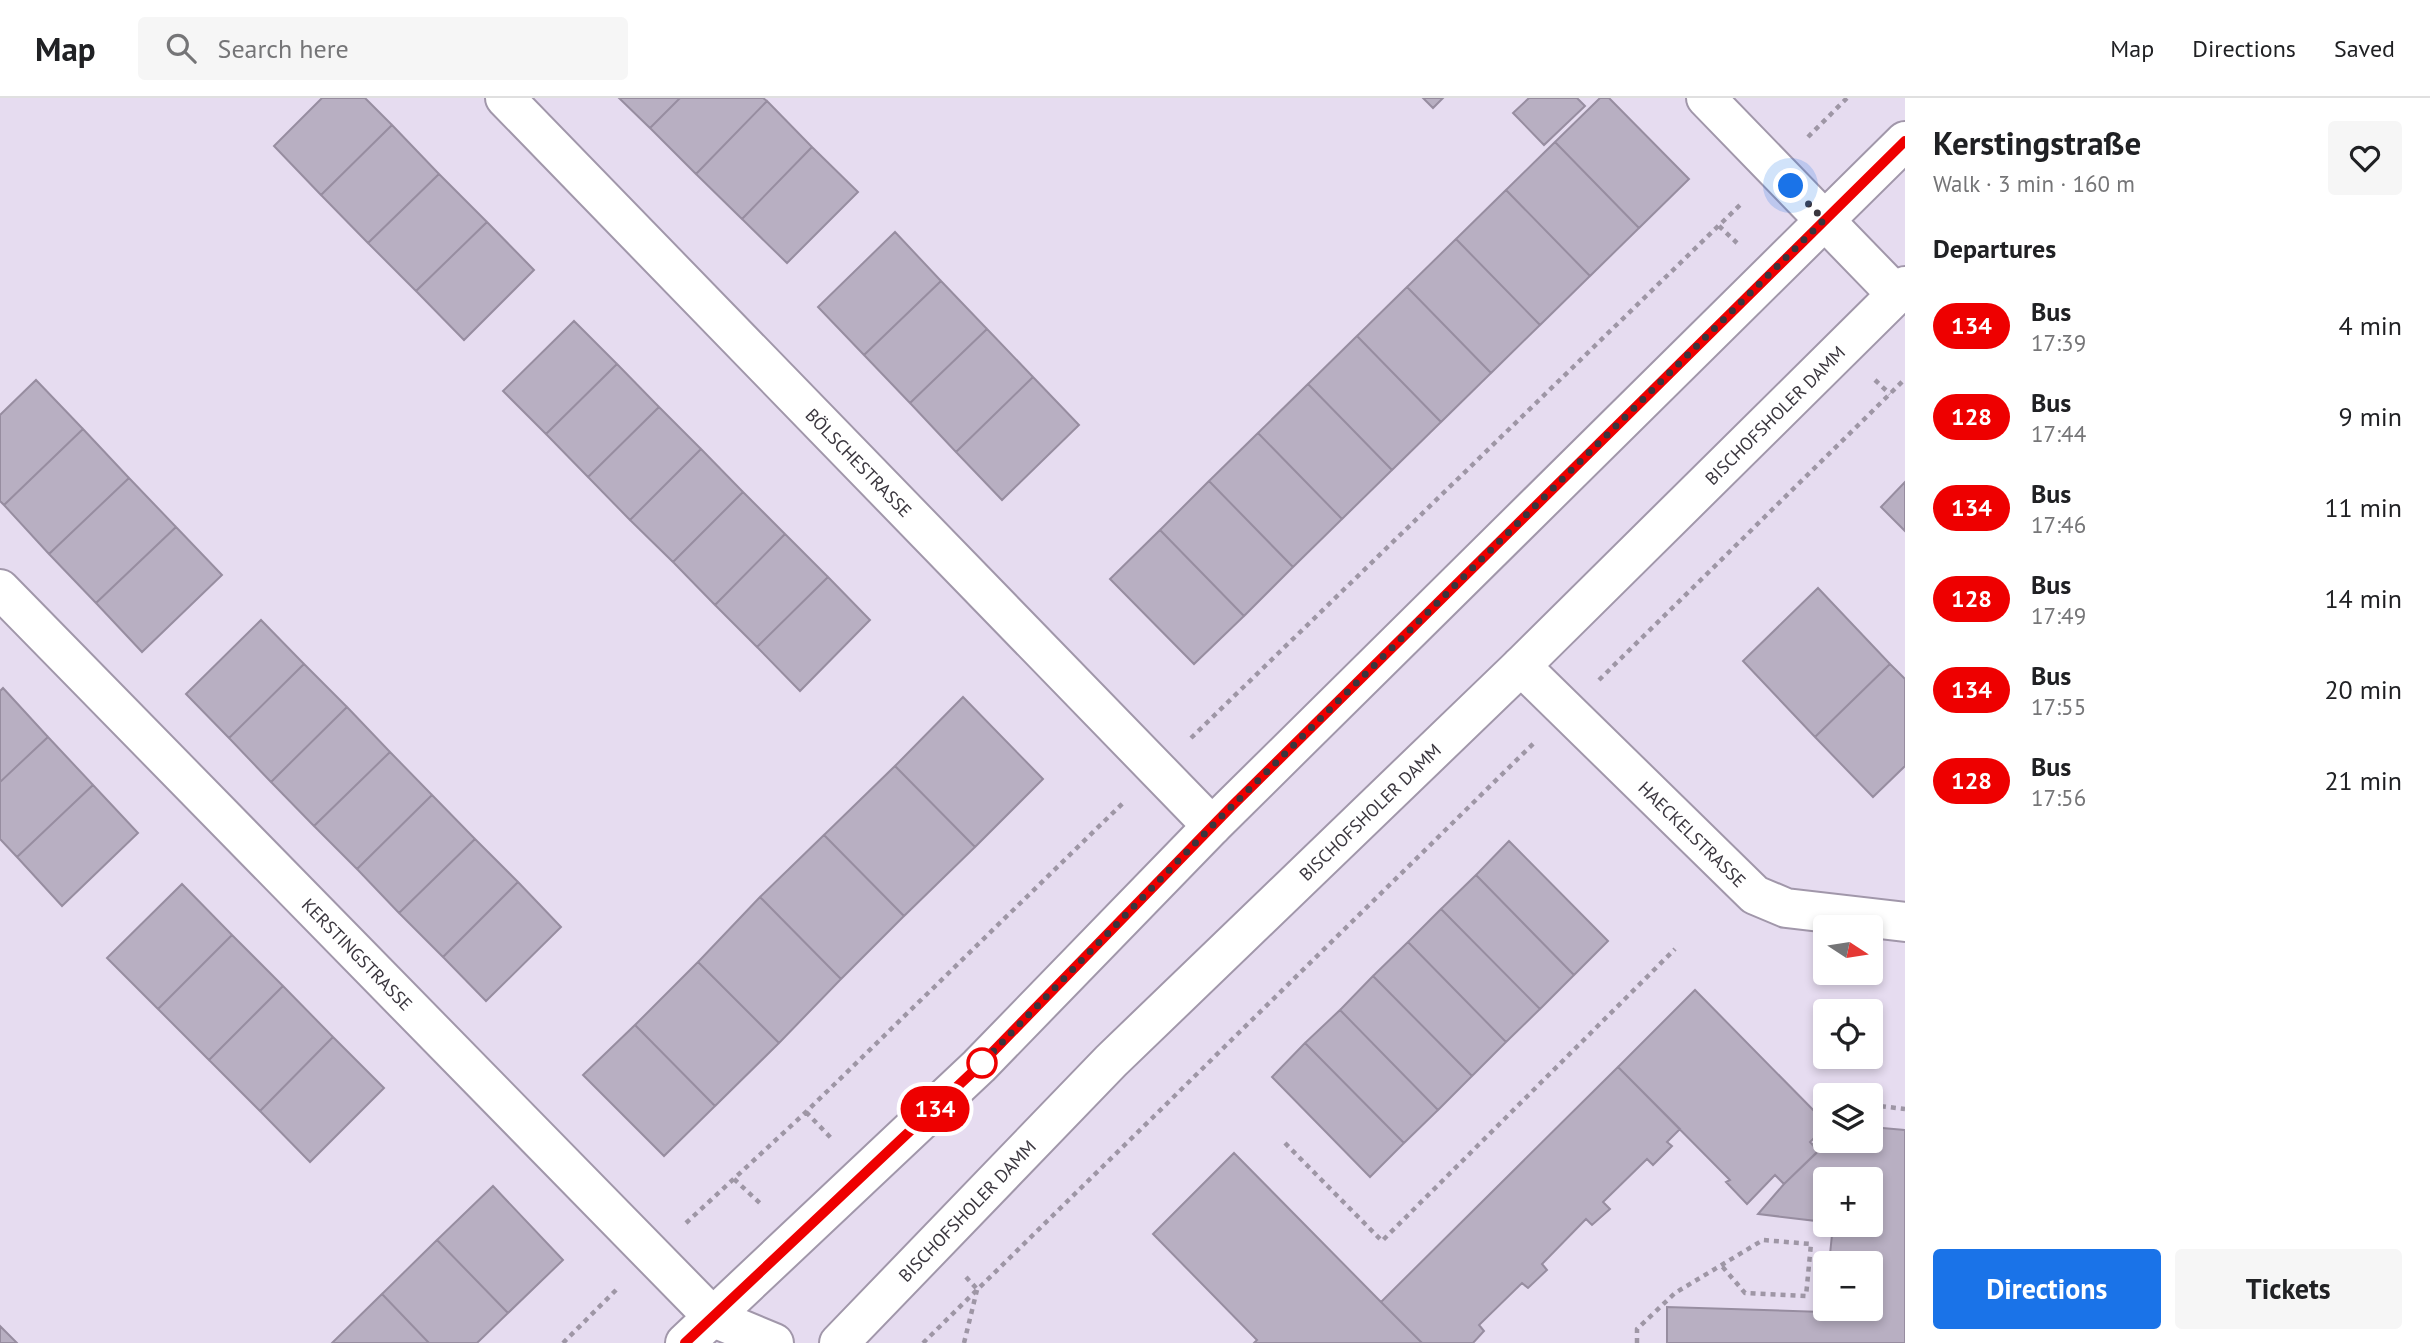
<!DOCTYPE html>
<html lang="en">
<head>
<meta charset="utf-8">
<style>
  body { margin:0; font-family:"PT Sans",sans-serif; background:#f6f6f6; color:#202124; height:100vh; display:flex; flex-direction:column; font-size:26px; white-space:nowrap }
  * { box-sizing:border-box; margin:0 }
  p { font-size:23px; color:#757577 }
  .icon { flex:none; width:38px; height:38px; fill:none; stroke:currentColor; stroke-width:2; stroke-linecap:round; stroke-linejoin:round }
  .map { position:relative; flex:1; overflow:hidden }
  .panel { display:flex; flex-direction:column; background:#fff; width:525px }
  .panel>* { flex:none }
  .badge { padding:0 14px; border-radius:23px; font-size:24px; line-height:46px }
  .needle { width:46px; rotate:102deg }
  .buttons { position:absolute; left:1813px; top:817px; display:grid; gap:14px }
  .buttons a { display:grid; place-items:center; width:70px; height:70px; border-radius:7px; background:#fff; box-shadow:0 4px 10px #0003; font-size:35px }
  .you { position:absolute; width:35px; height:35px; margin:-18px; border:5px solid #fff; border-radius:50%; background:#1a73e8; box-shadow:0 0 0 10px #1a73e833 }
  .map>.badge { position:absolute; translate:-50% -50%; box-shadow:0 0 0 4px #fff }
  h2 { padding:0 28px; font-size:26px; line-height:63px }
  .round { display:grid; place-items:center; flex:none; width:74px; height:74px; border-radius:7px; background:#f6f6f6 }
  .summary { display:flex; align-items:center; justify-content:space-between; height:119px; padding:0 28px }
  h1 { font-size:33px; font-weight:700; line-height:52px }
  .action { display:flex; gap:14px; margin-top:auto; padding:14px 28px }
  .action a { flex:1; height:80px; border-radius:7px; background:#1a73e8; color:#fff; font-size:28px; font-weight:700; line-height:80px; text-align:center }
  .action a+a { background:#f6f6f6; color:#202124 }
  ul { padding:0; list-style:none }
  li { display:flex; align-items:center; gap:21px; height:91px; padding:0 28px }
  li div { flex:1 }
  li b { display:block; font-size:26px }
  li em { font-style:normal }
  li .badge { min-width:77px; font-weight:700; text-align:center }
  header { display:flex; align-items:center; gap:42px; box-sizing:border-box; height:98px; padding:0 35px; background:#fff; border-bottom:2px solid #e0e0e0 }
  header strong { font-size:33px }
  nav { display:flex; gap:38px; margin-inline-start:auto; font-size:24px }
  .search { width:490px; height:63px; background:#f6f6f6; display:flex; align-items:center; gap:18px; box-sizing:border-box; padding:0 24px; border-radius:7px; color:#757577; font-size:26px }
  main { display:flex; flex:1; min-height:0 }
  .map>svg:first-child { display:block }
</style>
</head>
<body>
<header>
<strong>Map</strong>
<div class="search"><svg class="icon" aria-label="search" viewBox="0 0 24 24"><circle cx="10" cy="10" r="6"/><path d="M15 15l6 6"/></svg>Search here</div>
<nav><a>Map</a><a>Directions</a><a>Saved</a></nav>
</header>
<main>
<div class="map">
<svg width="1905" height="1245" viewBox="0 0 1905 1245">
  <rect width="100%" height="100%" fill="#e6dcf0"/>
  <path fill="#b8afc2" stroke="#978da0" stroke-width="2" d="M322,0H365L392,27L321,97L274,48Z
    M619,0H680L650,30Z
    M680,0H763L767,3L696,76L650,30Z
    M1423,0H1443L1433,10Z
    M1529,0H1577L1585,8L1544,47L1513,15Z
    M1600,0H1609L1689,81L1639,130L1555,44Z
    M767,3L812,49L742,121L696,76Z
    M392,27L439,76L368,145L321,97Z
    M1555,44L1639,130L1590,178L1506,92Z
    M812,49L858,94L787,165L742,121Z
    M439,76L487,124L416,193L368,145Z
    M1506,92L1590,178L1540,227L1456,141Z
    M487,124L534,172L464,242L416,193Z
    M895,134L941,183L864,257L818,209Z
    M1456,141L1540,227L1491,275L1407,189Z
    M941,183L987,231L910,305L864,257Z
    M1407,189L1491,275L1441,324L1357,238Z
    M574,223L617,266L546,336L503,293Z
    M987,231L1033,279L956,354L910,305Z
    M1357,238L1441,324L1392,372L1308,286Z
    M617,266L659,309L588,379L546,336Z
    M1033,279L1079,327L1002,402L956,354Z
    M36,282L83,331L4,407L0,403V317Z
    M1308,286L1392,372L1342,421L1258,335Z
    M659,309L701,351L630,422L588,379Z
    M83,331L129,380L49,456L4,407Z
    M1258,335L1342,421L1293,469L1209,383Z
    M701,351L743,394L673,464L630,422Z
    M129,380L176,429L96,505L49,456Z
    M1209,383L1293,469L1244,518L1160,432Z
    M1905,384V433L1881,409Z
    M743,394L785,436L715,507L673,464Z
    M176,429L222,477L142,554L96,505Z
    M1160,432L1244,518L1194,566L1110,481Z
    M785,436L828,479L757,549L715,507Z
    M828,479L870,522L800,593L757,549Z
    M1818,490L1890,566L1815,639L1743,563Z
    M261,522L304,566L229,640L186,596Z
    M304,566L347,609L271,684L229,640Z
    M1890,566L1905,581V668L1873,699L1815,639Z
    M3,590L48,639L0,684V593Z
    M963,599L1043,681L975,749L895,668Z
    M347,609L390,654L314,728L271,684Z
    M48,639L93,687L17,759L0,741V684Z
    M390,654L432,697L357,771L314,728Z
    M895,668L975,749L904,818L824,737Z
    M93,687L138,735L62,808L17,759Z
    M432,697L475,741L399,815L357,771Z
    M824,737L904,818L841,881L760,799Z
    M475,741L518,784L443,859L399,815Z
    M1509,743L1608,843L1574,877L1476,777Z
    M1476,777L1574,877L1540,911L1441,811Z
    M518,784L561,829L486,903L443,859Z
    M182,786L232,837L158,911L107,860Z
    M760,799L841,881L779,945L698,864Z
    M1441,811L1540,911L1506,944L1408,844Z
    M232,837L283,888L209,962L158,911Z
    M1408,844L1506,944L1472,978L1373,878Z
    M698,864L779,945L715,1008L635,927Z
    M1373,878L1472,978L1438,1012L1340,912Z
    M283,888L333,939L260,1013L209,962Z
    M1695,892L1825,1024V1029L1810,1044L1818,1053L1784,1086L1775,1077L1747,1106L1726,1084L1730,1082L1618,969Z
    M1340,912L1438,1012L1404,1045L1305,945Z
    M635,927L715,1008L664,1058L583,977Z
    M333,939L384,990L310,1064L260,1013Z
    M1305,945L1404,1045L1370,1079L1272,979Z
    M1618,969L1680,1031L1667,1044L1672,1048L1653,1067L1647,1061L1603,1104L1610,1111L1592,1127L1586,1121L1542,1166L1547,1172L1528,1190L1522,1185L1479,1227L1484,1233L1473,1245H1422L1381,1204Z
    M1871,1029L1905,1032V1245H1667V1209L1823,1214L1825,1195V1211H1871V1166H1829L1833,1127H1871V1082H1825V1124L1758,1116L1784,1086L1829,1043H1871Z
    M1234,1055L1381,1204L1422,1245H1254L1257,1242L1153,1136Z
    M493,1088L563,1162L508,1215L437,1142Z
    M437,1142L508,1215L477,1245H429L382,1196Z
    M382,1196L429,1245H332Z
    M0,1228L17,1245H0Z"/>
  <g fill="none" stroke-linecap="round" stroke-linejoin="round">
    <defs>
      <g id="street">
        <path id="s1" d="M505,0L1212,728"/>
        <path d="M1706,0L1897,197"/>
        <path id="s2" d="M0,491L714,1220"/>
        <path id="s3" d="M1521,568L1755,797L1786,810L1905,824"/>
      </g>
      <g id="secondary">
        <path d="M714,1220L774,1245"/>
        <path d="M685,1245L979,968L1212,728L1905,43"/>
        <path id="s4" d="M839,1245L1111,963L1521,568L1905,188"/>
      </g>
    </defs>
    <use href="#street" stroke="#a197aa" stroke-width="42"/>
    <use href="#secondary" stroke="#a197aa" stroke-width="42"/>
    <path stroke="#9e96a5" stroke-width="4.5" stroke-dasharray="5 5" stroke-linecap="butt" d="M1808,39L1847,0
      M1719,128L1737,145
      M1875,282L1890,296
      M1599,582L1905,281
      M1191,640L1742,105
      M1871,1007L1905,1011
      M806,1014L833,1042
      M1285,1045L1382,1143L1675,851
      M1813,1048L1825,1034
      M734,1081L763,1108
      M686,1125L806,1014L1124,704
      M966,1179L977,1191
      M563,1245L619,1189
      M923,1245L1535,644
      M964,1245L977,1192
      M1637,1245V1231L1675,1195L1763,1142L1811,1146L1806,1198L1745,1195L1721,1167"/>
    <use href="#street" stroke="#fff" stroke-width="38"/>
    <use href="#secondary" stroke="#fff" stroke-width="38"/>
  </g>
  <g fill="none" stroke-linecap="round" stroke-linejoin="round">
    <defs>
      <path id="line" d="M685,1245L979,968L1231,709L1905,43"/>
    </defs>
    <use href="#line" stroke="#fff" stroke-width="16"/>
    <use href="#line" stroke="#e00" stroke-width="10"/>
    <path stroke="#3a363e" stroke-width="7" stroke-dasharray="0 12.6" d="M982,965L979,968L1212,728L1824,122L1791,88"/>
  </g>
  <circle fill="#fff" stroke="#e00" stroke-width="3.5" cx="982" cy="965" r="14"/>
  <g text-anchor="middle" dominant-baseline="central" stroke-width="7" stroke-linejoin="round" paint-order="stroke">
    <g font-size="18" fill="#3a363e" stroke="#f3e9fd">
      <text stroke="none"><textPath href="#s4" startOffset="1318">BISCHOFSHOLER DAMM</textPath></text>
      <text stroke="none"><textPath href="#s1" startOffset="508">BÖLSCHESTRASSE</textPath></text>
      <text stroke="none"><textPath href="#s4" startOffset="751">BISCHOFSHOLER DAMM</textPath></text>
      <text stroke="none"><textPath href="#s3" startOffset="240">HAECKELSTRASSE</textPath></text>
      <text stroke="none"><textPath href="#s2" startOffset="511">KERSTINGSTRASSE</textPath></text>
      <text stroke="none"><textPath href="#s4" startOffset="184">BISCHOFSHOLER DAMM</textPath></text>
    </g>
  </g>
</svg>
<div class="buttons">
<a><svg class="needle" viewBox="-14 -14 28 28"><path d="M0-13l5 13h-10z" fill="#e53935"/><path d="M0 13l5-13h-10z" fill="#757577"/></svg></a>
<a><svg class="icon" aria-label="locate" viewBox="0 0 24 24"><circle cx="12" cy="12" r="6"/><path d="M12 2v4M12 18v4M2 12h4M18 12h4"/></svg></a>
<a><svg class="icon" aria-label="layers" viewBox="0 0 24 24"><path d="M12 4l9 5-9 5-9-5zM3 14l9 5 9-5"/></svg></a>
<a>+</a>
<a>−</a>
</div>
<div class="you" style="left:1791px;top:88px"></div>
<b class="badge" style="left:935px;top:1011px;background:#e00;color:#fff">134</b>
</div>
<section class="panel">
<div class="summary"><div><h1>Kerstingstraße</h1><p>Walk · 3 min · 160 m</p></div><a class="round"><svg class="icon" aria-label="heart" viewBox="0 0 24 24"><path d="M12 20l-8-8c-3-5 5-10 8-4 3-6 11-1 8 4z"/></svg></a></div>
<h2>Departures</h2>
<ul>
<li><span class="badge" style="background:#e00;color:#fff">134</span><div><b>Bus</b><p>17:39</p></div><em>4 min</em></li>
<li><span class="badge" style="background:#e00;color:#fff">128</span><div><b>Bus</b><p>17:44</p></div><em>9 min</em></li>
<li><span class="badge" style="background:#e00;color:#fff">134</span><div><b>Bus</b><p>17:46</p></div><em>11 min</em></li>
<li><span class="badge" style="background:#e00;color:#fff">128</span><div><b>Bus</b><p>17:49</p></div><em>14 min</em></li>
<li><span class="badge" style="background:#e00;color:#fff">134</span><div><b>Bus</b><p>17:55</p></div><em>20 min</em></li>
<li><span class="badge" style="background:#e00;color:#fff">128</span><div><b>Bus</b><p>17:56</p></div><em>21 min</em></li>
</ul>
<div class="action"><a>Directions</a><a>Tickets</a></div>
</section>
</main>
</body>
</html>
